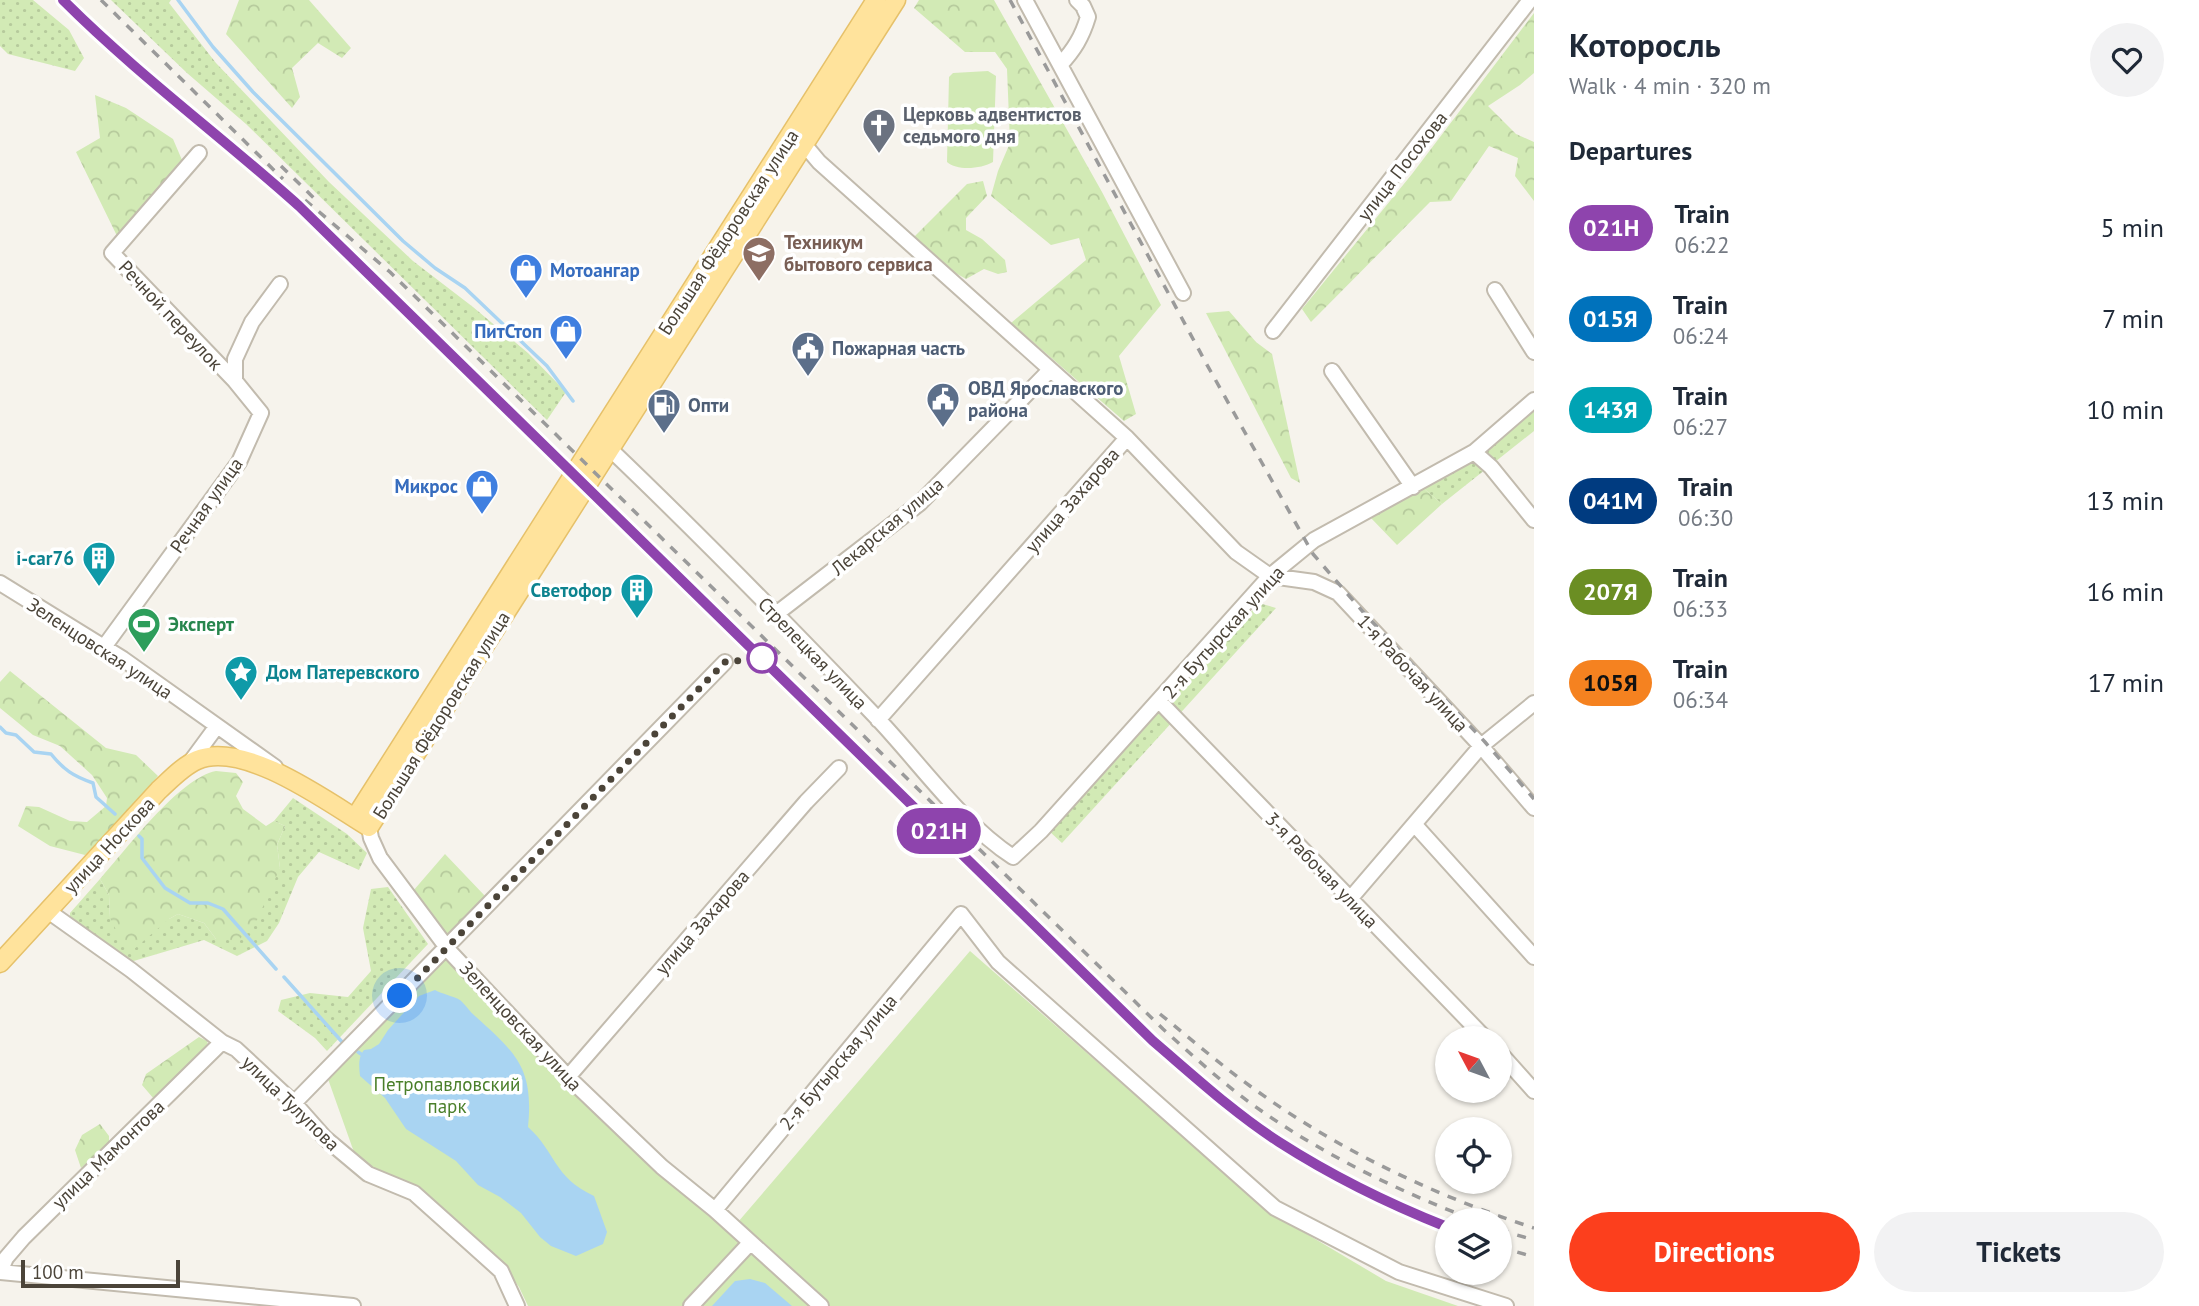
<!DOCTYPE html>
<html lang="en">
<head>
<meta charset="utf-8">
<style>
  body { margin:0; font-family:"PT Sans",sans-serif; background:#f2f2f3; color:#1f2937; height:100vh; display:flex; flex-direction:column; font-size:26px; white-space:nowrap }
  * { box-sizing:border-box; margin:0 }
  p { font-size:23px; color:#747a83 }
  .icon { flex:none; width:38px; height:38px; fill:none; stroke:currentColor; stroke-width:2; stroke-linecap:round; stroke-linejoin:round }
  .map { position:relative; flex:1; overflow:hidden }
  .details { display:flex; flex-direction:column; background:#fff; width:665px }
  .details>* { flex:none }
  .badge { padding:0 14px; border-radius:23px; font-size:24px; line-height:46px }
  .needle { width:46px; rotate:311deg }
  .tools { position:absolute; left:1435px; top:1026px; display:grid; gap:14px }
  .tools a { display:grid; place-items:center; width:77px; height:77px; border-radius:50%; background:#fff; box-shadow:0 2px 5px #0004; font-size:35px }
  .scale { position:absolute; left:21px; bottom:18px; width:159px; box-sizing:border-box; padding-left:7px; border:4px solid #4b4439; border-top:0; font-size:19px; line-height:24px; white-space:nowrap; color:#4b4439; -webkit-text-stroke:5px #fff; paint-order:stroke }
  .you { position:absolute; width:35px; height:35px; margin:-18px; border:5px solid #fff; border-radius:50%; background:#1a73e8; box-shadow:0 0 0 10px #1a73e833 }
  .map>.badge { position:absolute; translate:-50% -50%; box-shadow:0 0 0 4px #fff }
  h2 { padding:0 35px; font-size:26px; line-height:63px }
  .round { display:grid; place-items:center; flex:none; width:74px; height:74px; border-radius:37px; background:#f2f2f3 }
  .overview { display:flex; align-items:center; justify-content:space-between; height:119px; padding:0 35px }
  h1 { font-size:33px; font-weight:600; line-height:52px }
  .primary-button { display:flex; gap:14px; margin-top:auto; padding:14px 35px }
  .primary-button a { flex:1; height:80px; border-radius:42px; background:#fc3f1d; color:#fff; font-size:28px; font-weight:600; line-height:80px; text-align:center }
  .primary-button a+a { background:#f2f2f3; color:#1f2937 }
  ul { padding:0; list-style:none }
  li { display:flex; align-items:center; gap:21px; height:91px; padding:0 35px }
  li div { flex:1 }
  li b { display:block; font-size:26px }
  li em { font-style:normal }
  li .badge { min-width:77px; font-weight:700; text-align:center }
  main { display:flex; flex:1; min-height:0 }
  .map>svg:first-child { display:block }
</style>
</head>
<body>
<main>
<div class="map">
<svg width="1534" height="1306" viewBox="0 0 1534 1306">
  <defs>
    <pattern id="grass-dots" width="8" height="8" patternUnits="userSpaceOnUse" patternTransform="scale(1.75)"><rect width="8" height="8" fill="#d2eab5"/><path d="M2 2h.1M6 6h.1" fill="none" stroke="#b6ca9c" stroke-width="1.8" stroke-linecap="round"/></pattern>
    <pattern id="forest-crowns" width="20" height="18" patternUnits="userSpaceOnUse" patternTransform="scale(1.75)"><rect width="20" height="18" fill="#d2eab5"/><path d="M2 6a3 3 0 1 1 6 0M12 15a3 3 0 1 1 6 0" fill="none" stroke="#b6ca9c"/></pattern>
  </defs>
  <rect width="100%" height="100%" fill="#f6f3ec"/>
  <path fill="url(#grass-dots)" d="M0,0H33L69,30L84,58L75,71L8,54L0,46Z
    M111,0H171L169,3L216,63L329,182L413,261L473,307L528,353L566,392L547,420L246,124L187,73Z
    M1534,409V431L1442,504L1422,487Z
    M1259,603L1276,608L1062,843L1049,831Z
    M293,798L347,834L367,853L359,870L319,852L298,877L279,923L267,941L237,956L204,940L127,963L70,920V913L100,879L109,895L110,918L169,919L178,914L204,923L216,939L280,868L277,845L285,826L274,821Z
    M388,887L428,944L327,1051L315,1038L278,1011L281,1000L310,993L348,997L371,971L363,928L371,889Z"/>
  <path fill="url(#forest-crowns)" d="M239,0H309L351,48L342,58L318,43L292,68L300,97L292,108L226,34Z
    M919,0H994L1102,192L1161,305L1119,356L1136,414L1124,421L1011,323L1086,260L1079,238L1051,245L991,196L998,171L1010,143L1007,69L995,52H965L914,8Z
    M1534,13V73L1520,85L1488,106L1516,134L1534,142V201L1515,176L1518,158L1489,146L1451,201L1430,202L1311,322L1302,309L1412,174Z
    M95,95L126,108L173,139L188,174L118,238L76,152L100,138Z
    M983,181L987,196L966,218V230L982,239L1005,260L1007,272L998,274L984,269L966,279L945,267L912,239L967,184Z
    M1229,311L1256,342L1272,354L1300,483L1291,478L1206,313Z
    M1422,487L1442,504L1397,545L1370,517Z
    M10,671L106,748L136,755L158,776L133,808L85,855L50,846L18,826L26,806L39,807L70,821L87,822L106,806L107,798L92,775L60,746L33,735L0,708V682Z
    M216,771L236,773L243,782L236,796L243,809L266,826L274,821L285,826L277,845L280,868L257,920L238,941L216,939L204,923L178,914L169,919L133,950L122,942L110,918L109,895L100,879C126,850 179,778 216,771Z
    M445,854L485,896L447,935L413,891Z
    M199,1037L207,1041L209,1048L154,1099L142,1085L146,1074Z
    M100,1124L109,1136V1144L81,1168L75,1150L82,1135Z"/>
  <path fill="#d2eab5" d="M988,71L996,76L993,162C981,169 957,171 947,162L949,77L953,73Z
    M970,951L1268,1211L1386,1281L1458,1306H528L519,1287L494,1254L413,1186L375,1170L355,1155L328,1079L446,957L594,1106L721,1225L738,1222Z"/>
  <path fill="#a9d4f2" d="M435,990C442,994 453,996 460,1000C465,1004 470,1012 475,1016C516,1053 534,1068 528,1127C556,1152 553,1177 594,1196L607,1232L603,1244L576,1256L551,1246L540,1237L521,1213L500,1197L478,1185L456,1161L406,1129L385,1098L360,1076C359,1067 358,1057 364,1050L371,1049L379,1044L388,1030L419,996Z
    M750,1279L765,1283L792,1306H712L735,1281Z"/>
  <g fill="none" stroke-linecap="round" stroke-linejoin="round">
    <path stroke="#a9d4f2" stroke-width="3.5" d="M178,0L213,47L253,92L403,241L435,268L465,288L547,366L573,401
      M0,727L6,733L16,735L34,752L51,754C64,770 73,776 93,783L96,797L115,814
      M139,836L142,839V858L165,888L190,903H208L223,909L276,969
      M284,977L343,1043
      M358,1052L361,1054"/>
    <defs>
      <path id="minor" d="M1025,0L1183,293
        M1060,65C1074,50 1082,37 1088,17L1083,6L1077,0
        M798,137L819,162L1127,438L1236,552L1270,576L1314,582L1338,593L1481,746L1534,808
        M199,153L112,253L235,381
        M1495,290L1534,352
        M1273,331L1530,0
        M1332,371L1413,487
        M610,449C701,536 789,626 876,717C919,762 961,823 1013,857L1041,831L1270,576L1314,540L1474,452L1534,400
        M1474,452L1491,467L1534,520
        M0,583L123,659L275,767
        M776,614L920,503L1050,370
        M104,647L239,462L261,413L235,381V359L252,322L280,284
        M1159,701L1485,1038
        M878,720L1127,438
        M189,764L217,726
        M1415,825L1534,957
        M369,827L371,838L380,858L451,953L568,1077L662,1167L715,1210L821,1306
        M1350,899L1481,746L1534,703
        M48,911L131,970L222,1042L236,1049L294,1103L325,1138L368,1174L414,1193L471,1244L501,1271L517,1306
        M1500,1053L1534,1091
        M568,1077L806,802L839,768
        M294,1103L725,662
        M715,1210L961,914L998,962L1275,1208L1399,1272L1506,1306
        M0,1272L353,1306
        M0,1272L6,1258L24,1237L222,1042
        M691,1306L750,1243"/>
      <path id="major" d="M355,818L876,0
        M0,963L159,790C171,779 183,766 197,760C245,740 329,803 369,827L896,0"/>
    </defs>
    <use href="#minor" stroke="#c2bbae" stroke-width="18"/>
    <use href="#major" stroke="#e6c16a" stroke-width="21"/>
    <use href="#minor" stroke="#fff" stroke-width="14"/>
    <use href="#major" stroke="#ffe39c" stroke-width="18"/>
    <path stroke="#9a9a9a" stroke-width="3.5" stroke-dasharray="9 9" stroke-linecap="butt" d="M63,0C137,73 221,136 299,206L1153,1041C1194,1076 1234,1113 1279,1142C1332,1176 1389,1204 1447,1227
      M101,0L283,179
      M1010,0L1206,363L1313,554L1364,613L1485,742L1534,799
      M281,166L318,202
      M305,200L390,272L1163,1029C1191,1054 1219,1080 1249,1102C1317,1152 1396,1190 1474,1220
      M1160,1014C1192,1040 1223,1067 1257,1091C1340,1151 1436,1196 1534,1228
      M1500,1230L1534,1240
      M1500,1247L1534,1257"/>
  </g>
  <g fill="none" stroke-linecap="round" stroke-linejoin="round">
    <defs>
      <path id="line" d="M63,0C137,74 221,136 299,206L1153,1041C1194,1076 1234,1113 1279,1142C1332,1176 1389,1204 1447,1227"/>
    </defs>
    <use href="#line" stroke="#fff" stroke-width="16"/>
    <use href="#line" stroke="#8e44ad" stroke-width="10"/>
    <path stroke="#4b4439" stroke-width="7" stroke-dasharray="0 12.6" d="M400,996L725,662L762,658"/>
  </g>
  <defs>
    <symbol id="church-pin" viewBox="-11 -11 22 30"><path d="M0 17L-7.5 6A9.5 9.5 0 1 1 7.5 6Z" fill="#6b7280" stroke="#fff"/><path d="M-1.2-6h2.4v3.5h3.3v2.4h-3.3V6h-2.4V-.1h-3.3v-2.4h3.3Z" fill="#fff"/></symbol>
    <symbol id="university-pin" viewBox="-11 -11 22 30"><path d="M0 17L-7.5 6A9.5 9.5 0 1 1 7.5 6Z" fill="#8d6e63" stroke="#fff"/><path d="M0-5L7-2L0 1L-7-2ZM-4 1L0 2.5L4 1V4Q0 6-4 4Z" fill="#fff"/></symbol>
    <symbol id="shop-pin" viewBox="-11 -11 22 30"><path d="M0 17L-7.5 6A9.5 9.5 0 1 1 7.5 6Z" fill="#3f7fe0" stroke="#fff"/><path d="M-5-2.5h2.3a2.7 3.5 0 0 1 5.4 0H5L5.5 6h-11ZM-1.5-2.5h3a1.5 2.3 0 0 0-3 0Z" fill="#fff"/></symbol>
    <symbol id="civic-pin" viewBox="-11 -11 22 30"><path d="M0 17L-7.5 6A9.5 9.5 0 1 1 7.5 6Z" fill="#5c6f8a" stroke="#fff"/><path d="M-.6-6.5H3V-4.5H.6V-3L4-1V1h2V6H-6V1h2V-1L-.6-3ZM-1.2 2.5V6h2.4V2.5Z" fill="#fff"/></symbol>
    <symbol id="fuel-pin" viewBox="-11 -11 22 30"><path d="M0 17L-7.5 6A9.5 9.5 0 1 1 7.5 6Z" fill="#5c6f8a" stroke="#fff"/><path d="M-5.5-6h7V0h2V4h1.3V-2.5L3-4.5l.8-.8L6-3V5H2.5V1h-1V6h-7ZM-4.2-4.7v3.2H.2V-4.7Z" fill="#fff"/></symbol>
    <symbol id="building-pin" viewBox="-11 -11 22 30"><path d="M0 17L-7.5 6A9.5 9.5 0 1 1 7.5 6Z" fill="#0f9aa8" stroke="#fff"/><path d="M-4-6H4V6H1V3H-1V6H-4ZM-2.5-4.3h1.7v1.8h-1.7ZM.8-4.3h1.7v1.8H.8ZM-2.5-1h1.7V.8h-1.7ZM.8-1h1.7V.8H.8Z" fill="#fff"/></symbol>
    <symbol id="stadium-pin" viewBox="-11 -11 22 30"><path d="M0 17L-7.5 6A9.5 9.5 0 1 1 7.5 6Z" fill="#2e9e5b" stroke="#fff"/><path d="M0-5a6.5 5 0 1 0 0 10a6.5 5 0 1 0 0-10ZM-3.5-1.8h7v3.6h-7Z" fill="#fff"/></symbol>
    <symbol id="sight-pin" viewBox="-11 -11 22 30"><path d="M0 17L-7.5 6A9.5 9.5 0 1 1 7.5 6Z" fill="#0f9aa8" stroke="#fff"/><path d="M0-6L1.8-2.2L6-1.7L2.9 1.2L3.7 5.4L0 3.3L-3.7 5.4L-2.9 1.2L-6-1.7L-1.8-2.2Z" fill="#fff"/></symbol>
  </defs>
  <g fill-rule="evenodd">
    <use href="#church-pin" x="860" y="106" width="38" height="52"/>
    <use href="#university-pin" x="740" y="234" width="38" height="52"/>
    <use href="#shop-pin" x="507" y="251" width="38" height="52"/>
    <use href="#shop-pin" x="547" y="312" width="38" height="52"/>
    <use href="#civic-pin" x="789" y="329" width="38" height="52"/>
    <use href="#civic-pin" x="924" y="380" width="38" height="52"/>
    <use href="#fuel-pin" x="645" y="386" width="38" height="52"/>
    <use href="#shop-pin" x="463" y="467" width="38" height="52"/>
    <use href="#building-pin" x="80" y="539" width="38" height="52"/>
    <use href="#building-pin" x="618" y="571" width="38" height="52"/>
    <use href="#stadium-pin" x="125" y="605" width="38" height="52"/>
    <use href="#sight-pin" x="222" y="653" width="38" height="52"/>
  </g>
  <circle fill="#fff" stroke="#8e44ad" stroke-width="3.5" cx="762" cy="658" r="14"/>
  <g text-anchor="middle" dominant-baseline="central" stroke-width="7" stroke-linejoin="round" paint-order="stroke">
    <g font-size="19" font-weight="bold" fill="#5b616d" stroke="#fff" text-anchor="start">
      <text x="903" y="114">Церковь адвентистов<tspan x="903" dy="22">седьмого дня</tspan></text>
    </g>
    <g font-size="19" fill="#4b4439" stroke="#fff">
      <text transform="translate(1402 166) rotate(-52)">улица Посохова</text>
      <text transform="translate(728 232) rotate(-57)">Большая Фёдоровская улица</text>
      <text transform="translate(171 315) rotate(47)">Речной переулок</text>
      <text transform="translate(1072 500) rotate(-49)">улица Захарова</text>
      <text transform="translate(206 505) rotate(-55)">Речная улица</text>
      <text transform="translate(887 526) rotate(-40)">Лекарская улица</text>
      <text transform="translate(1223 632) rotate(-48)">2-я Бутырская улица</text>
      <text transform="translate(100 648) rotate(33)">Зеленцовская улица</text>
      <text transform="translate(813 653) rotate(46)">Стрелецкая улица</text>
      <text transform="translate(1413 673) rotate(47)">1-я Рабочая улица</text>
      <text transform="translate(441 715) rotate(-58)">Большая Фёдоровская улица</text>
      <text transform="translate(109 845) rotate(-47)">улица Носкова</text>
      <text transform="translate(1322 870) rotate(46)">3-я Рабочая улица</text>
      <text transform="translate(702 922) rotate(-49)">улица Захарова</text>
      <text transform="translate(521 1026) rotate(47)">Зеленцовская улица</text>
      <text transform="translate(838 1062) rotate(-50)">2-я Бутырская улица</text>
      <text transform="translate(291 1103) rotate(44)">улица Тулупова</text>
      <text transform="translate(108 1154) rotate(-44)">улица Мамонтова</text>
    </g>
    <g font-size="19" font-weight="bold" fill="#785e54" stroke="#fff" text-anchor="start">
      <text x="784" y="242">Техникум<tspan x="784" dy="22">бытового сервиса</tspan></text>
    </g>
    <g font-size="19" font-weight="bold" fill="#366cbe" stroke="#fff" text-anchor="end">
      <text x="550" y="270" text-anchor="start">Мотоангар</text>
      <text x="542" y="331">ПитСтоп</text>
      <text x="458" y="486">Микрос</text>
    </g>
    <g font-size="19" font-weight="bold" fill="#4e5e75" stroke="#fff" text-anchor="start">
      <text x="832" y="348">Пожарная часть</text>
      <text x="968" y="388">ОВД Ярославского<tspan x="968" dy="22">района</tspan></text>
      <text x="688" y="405">Опти</text>
    </g>
    <g font-size="19" font-weight="bold" fill="#0d838f" stroke="#fff" text-anchor="end">
      <text x="74" y="558">i-car76</text>
      <text x="612" y="590">Светофор</text>
      <text x="266" y="672" text-anchor="start">Дом Патеревского</text>
    </g>
    <g font-size="19" font-weight="bold" fill="#27864d" stroke="#fff" text-anchor="start">
      <text x="168" y="624">Эксперт</text>
    </g>
    <g font-size="19" fill="#4a7f2a" stroke="#fff">
      <text x="447" y="1084">Петропавловский<tspan x="447" dy="22">парк</tspan></text>
    </g>
  </g>
</svg>
<div class="tools">
<a><svg class="needle" viewBox="-14 -14 28 28"><path d="M0-13l5 13h-10z" fill="#e53935"/><path d="M0 13l5-13h-10z" fill="#747a83"/></svg></a>
<a><svg class="icon" aria-label="locate" viewBox="0 0 24 24"><circle cx="12" cy="12" r="6"/><path d="M12 2v4M12 18v4M2 12h4M18 12h4"/></svg></a>
<a><svg class="icon" aria-label="layers" viewBox="0 0 24 24"><path d="M12 4l9 5-9 5-9-5zM3 14l9 5 9-5"/></svg></a>
</div>
<div class="scale">100 m</div>
<div class="you" style="left:400px;top:996px"></div>
<b class="badge" style="left:939px;top:831px;background:#8e44ad;color:#fff">021Н</b>
</div>
<section class="details">
<div class="overview"><div><h1>Которосль</h1><p>Walk · 4 min · 320 m</p></div><a class="round"><svg class="icon" aria-label="heart" viewBox="0 0 24 24"><path d="M12 20l-8-8c-3-5 5-10 8-4 3-6 11-1 8 4z"/></svg></a></div>
<h2>Departures</h2>
<ul>
<li><span class="badge" style="background:#8e44ad;color:#fff">021Н</span><div><b>Train</b><p>06:22</p></div><em>5 min</em></li>
<li><span class="badge" style="background:#0072bc;color:#fff">015Я</span><div><b>Train</b><p>06:24</p></div><em>7 min</em></li>
<li><span class="badge" style="background:#00a3b4;color:#fff">143Я</span><div><b>Train</b><p>06:27</p></div><em>10 min</em></li>
<li><span class="badge" style="background:#003b80;color:#fff">041М</span><div><b>Train</b><p>06:30</p></div><em>13 min</em></li>
<li><span class="badge" style="background:#6b8e23;color:#fff">207Я</span><div><b>Train</b><p>06:33</p></div><em>16 min</em></li>
<li><span class="badge" style="background:#f58220;color:#111">105Я</span><div><b>Train</b><p>06:34</p></div><em>17 min</em></li>
</ul>
<div class="primary-button"><a>Directions</a><a>Tickets</a></div>
</section>
</main>
</body>
</html>
